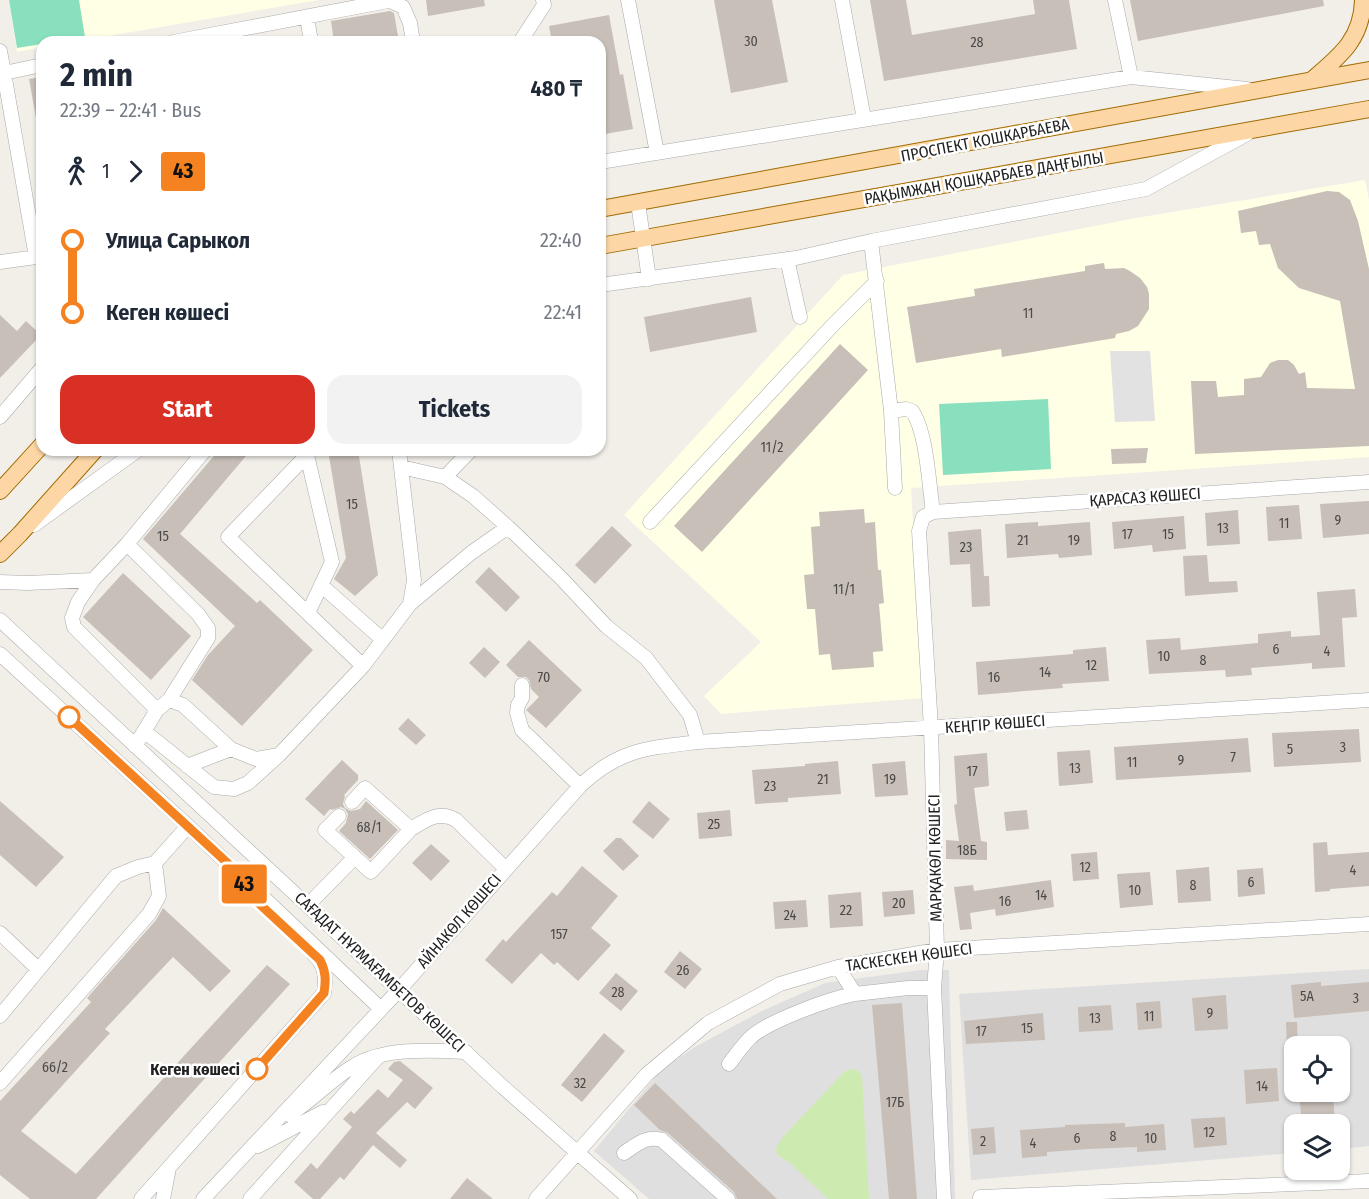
<!DOCTYPE html>
<html lang="en">
<head>
<meta charset="utf-8">
<style>
  body { margin:0; font-family:"Fira Sans Condensed",sans-serif; background:#f2f2f3; color:#1f2937; height:100vh; display:flex; flex-direction:column; font-size:22px; white-space:nowrap }
  * { box-sizing:border-box; margin:0 }
  p { font-size:20px; color:#747a83 }
  .icon { flex:none; width:33px; height:33px; fill:none; stroke:currentColor; stroke-width:2; stroke-linecap:round; stroke-linejoin:round }
  .map { position:relative; flex:1; overflow:hidden }
  .details { position:absolute; left:36px; top:36px; width:570px; height:420px; display:flex; flex-direction:column; background:#fff; border-radius:18px; box-shadow:0 2px 4px #0004 }
  .details>* { flex:none }
  .badge { padding:0 12px; border-radius:4px; font-size:21px; line-height:39px }
  .buttons { position:absolute; left:1284px; top:1036px; display:grid; gap:12px }
  .buttons a { display:grid; place-items:center; width:66px; height:66px; border-radius:12px; background:#fff; box-shadow:0 2px 4px #0004; font-size:30px }
  .map>.badge { position:absolute; translate:-50% -50%; box-shadow:0 0 0 3px #fff }
  .legs { display:flex; align-items:center; gap:9px; height:66px; padding:0 24px; font-size:20px }
  .legs p { margin-inline-start:auto }
  .headline { display:flex; align-items:center; justify-content:space-between; height:102px; padding:0 24px }
  h1 { font-size:33px; font-weight:700; line-height:45px }
  .primary-button { display:flex; gap:12px; margin-top:auto; padding:12px 24px }
  .primary-button a { flex:1; height:69px; border-radius:18px; background:#d93025; color:#fff; font-size:24px; font-weight:700; line-height:69px; text-align:center }
  .primary-button a+a { background:#f2f2f3; color:#1f2937 }
  ul { padding:0 24px; list-style:none }
  li { display:flex; align-items:center; gap:21px; height:72px; font-size:22px }
  li i { display:grid; place-items:center; width:9px; height:100%; margin:0 8px; background:currentColor }
  li i::after { content:''; width:15px; height:15px; margin:-8px; border:4px solid; border-radius:50%; background:#fff }
  li p { margin-inline-start:auto }
  li:first-child i { background:linear-gradient(#0000 50%,currentColor 0) }
  li:last-child i { background:linear-gradient(currentColor 50%,#0000 0) }
  .map>svg:first-child { display:block }
</style>
</head>
<body>
<div class="map">
<svg width="1369" height="1199" viewBox="0 0 1369 1199">
  <rect width="100%" height="100%" fill="#f2efe9"/>
  <path fill="#e0dfdf" fill-rule="evenodd" d="M1369,969V1146L1340,1149V1125H1294V1153L971,1180L959,994ZM1294,1047H1340V1092H1294Z
    M921,970H949L955,1199H649L594,1151L662,1069L695,1047L760,1012L825,983Z"/>
  <path fill="#ffffe5" d="M9,0H319L73,42H42V47L17,52Z
    M1365,180L1369,200V457L911,488L923,698L721,714L704,696L761,642L624,515L843,275L1136,218Z"/>
  <path fill="#cdebb0" d="M850,1069L859,1071L862,1076L869,1199H828L789,1162L777,1155L776,1148L782,1138L844,1072Z"/>
  <path fill="#88e0be" d="M9,0H79L85,37L56,42H42V44L17,48Z
    M1048,399L1051,469L943,475L939,404Z"/>
  <path fill="#e2e2e2" d="M1110,351H1150L1155,421L1115,422Z"/>
  <path fill="#c7bfb8" d="M426,0H484L485,6L428,16Z
    M714,0H772L788,82L731,93Z
    M870,0H906L912,35L1035,14L1033,0H1069L1077,49L884,81Z
    M1130,0H1323L1324,6L1138,41Z
    M390,11L394,13L399,42H334L331,21Z
    M609,15L620,75L623,74L633,129L600,135V42H552L549,26Z
    M42,77V117L36,118L29,79Z
    M1327,191L1339,192L1350,200L1358,221L1369,269V446L1195,454L1191,381H1216L1218,397L1244,395V379L1261,377L1270,363L1278,360H1288L1294,365L1299,374L1305,372L1307,388L1355,389L1340,301L1299,288L1278,268L1270,244L1259,245L1256,231L1241,233L1238,211Z
    M1104,263L1105,269L1124,268L1130,271L1140,278L1147,287L1149,294V309L1138,326L1129,331L1116,334L1115,338L1002,357L1001,349L916,363L907,307L975,296L974,289L1085,271V266Z
    M751,297L757,332L650,352L644,317Z
    M0,315L17,331L26,321L41,335L0,378Z
    M840,344L868,370L702,552L674,526Z
    M1148,448L1146,463L1112,464L1111,449Z
    M219,450H251L180,534L257,603L260,600L313,650L242,726L192,680L208,655L235,626L143,539Z
    M328,450H358L378,575L355,596L334,579L346,558Z
    M1369,501V534L1323,538L1320,504Z
    M1299,505L1302,539L1268,541L1266,507Z
    M864,509L865,523L875,522L878,570H881L884,603L879,604L883,651L873,652L874,667L832,670L830,654L819,655L815,609H807L804,575L814,574L811,527L820,526L819,512Z
    M1238,510L1240,544L1207,546L1205,513Z
    M1184,516L1186,549L1153,552L1152,545L1114,549L1112,522Z
    M1038,522V526L1090,522L1092,555L1059,558L1058,554L1007,558L1005,524Z
    M612,526L632,545L595,584L575,565Z
    M981,529L984,576H989L990,606L972,607L970,564L950,565L948,532Z
    M1207,555L1209,582L1237,581L1238,592L1185,596L1183,556Z
    M489,567L520,597L506,612L475,582Z
    M123,573L191,636L151,680L83,617Z
    M1355,589L1357,617L1342,618L1345,667L1312,669V663L1251,668L1252,675L1226,677L1225,670L1149,674L1146,640L1180,638L1181,650L1258,643V634L1291,631V637L1320,635L1317,592Z
    M529,640L582,690L546,728L526,710L539,697L531,689L529,680L526,677H518L506,665Z
    M484,647L500,662L485,678L469,663Z
    M1106,647L1109,681L1062,684L1063,688L978,695L976,662L1073,654V650Z
    M408,718L426,735L416,745L398,729Z
    M1359,729L1361,762L1274,767L1272,733Z
    M1248,738L1251,772L1116,780L1114,747Z
    M1090,750L1093,783L1059,786L1057,752Z
    M987,753L989,786L974,788L981,841L987,842V860L946,859V840L959,841L954,805L957,804L954,756Z
    M342,760L358,775V780L344,795L345,796L343,804L345,808L351,811L360,809L366,801L398,830L370,859L339,831L346,823L348,814L345,809L341,807L332,810L330,809L324,816L305,799Z
    M838,761L841,794L788,798V802L755,804L752,770L805,766V764Z
    M905,761L908,795L875,797L872,764Z
    M0,801L64,857L36,887L0,855Z
    M649,801L670,819L653,839L632,822Z
    M730,810L732,836L699,839L697,813Z
    M1027,810L1029,829L1006,831L1004,812Z
    M616,838H621L639,856L623,871L603,851Z
    M1327,842L1328,855L1369,852V886L1330,889V891L1315,892L1313,843Z
    M431,844L450,861L431,881L412,863Z
    M1097,852L1099,879L1073,881L1071,854Z
    M582,866L618,896L591,928L611,945L578,981L557,962L554,965L541,953L512,984L485,960L503,939L506,942L552,892L557,896Z
    M1209,867L1211,901L1178,903L1176,870Z
    M1263,868L1265,894L1238,897L1237,870Z
    M1150,872L1153,905L1120,908L1117,874Z
    M1051,880L1054,907L996,916L995,909L970,913L972,929L960,930L954,887L973,885L974,891Z
    M913,890L915,914L884,917L882,892Z
    M861,892L863,926L830,928L828,895Z
    M806,900L808,927L775,929L773,902Z
    M163,908L231,971L210,992L173,957L105,1029L110,1033L21,1131L76,1174L267,965L290,984L96,1199H30L0,1175V1101L91,1002L87,998L156,920Z
    M680,951L702,969L685,989L664,972Z
    M616,973L638,991L621,1011L599,993Z
    M1321,982V986L1369,982V1011L1294,1018L1291,985Z
    M1226,995L1228,1029L1195,1031L1192,998Z
    M1160,1001L1162,1028L1138,1030L1136,1003Z
    M902,1003L917,1199H889L872,1005Z
    M1111,1005L1113,1030L1079,1032L1078,1007Z
    M1043,1013L1045,1040L966,1044L964,1021Z
    M1286,1022H1297L1298,1047H1287Z
    M604,1033L625,1051L582,1102L561,1085Z
    M400,1061L433,1088L415,1109L407,1102L376,1133L407,1160L400,1168L373,1145L344,1180L340,1177L320,1199H313L294,1182L311,1163L317,1169L352,1127L343,1119L351,1111L354,1114L378,1089L388,1098L403,1080L388,1069L394,1062Z
    M1277,1068L1279,1101L1246,1104L1244,1070Z
    M655,1083L777,1199H737L734,1192L668,1133L660,1130L634,1105Z
    M1299,1092H1333L1335,1125H1302Z
    M1225,1117L1227,1145L1194,1148L1191,1119Z
    M1125,1123V1127L1164,1124L1166,1150L1137,1152V1147L1088,1149L1047,1152V1156L1022,1158L1020,1130L1065,1127V1125Z
    M994,1127L996,1153L973,1155L971,1129Z
    M467,1178L493,1199H450Z"/>
  <g fill="none" stroke-linecap="round" stroke-linejoin="round">
    <defs>
      <path id="minor" d="M388,0L403,7L410,23L413,42
        M628,0L657,153
        M842,0L864,119
        M1115,0L1131,77
        M307,17L311,42
        M173,42L388,1
        M520,42L544,5L543,0
        M0,51L4,73
        M42,65L4,73L36,257H42
        M600,162L1131,77L1247,89
        M638,203L649,279
        M871,241L891,411L895,488
        M787,259L800,317
        M0,262L36,257
        M600,285L796,258L871,241L1146,189L1247,134
        M891,411L906,409L912,411C927,432 929,486 933,512
        M0,417L42,368
        M401,467L445,477L473,496L508,527
        M445,477L471,450
        M650,522L832,326L877,281
        M34,525L138,450
        M127,544L198,614L208,628V638L169,700L157,710L135,746
        M0,582L28,583L93,580
        M321,585L383,640
        M410,604L471,553L508,527L561,578L606,626L646,658L690,715L698,742
        M0,620L503,1087L630,1199
        M0,654L188,826L381,1009
        M363,666L410,604L414,580L399,450
        M522,685V698L518,705L517,713L522,730L580,786
        M169,700L183,705L231,749L256,759L279,755L363,666L228,537L307,455L332,562L308,613
        M157,710L74,627L72,618L78,602L93,580L127,544L205,450
        M144,731L214,787L234,789L248,783L279,755
        M187,766L231,749
        M339,816L325,830L371,872L411,829L365,788L352,802
        M411,829C426,820 439,810 456,820L505,868
        M308,905L355,857
        M0,933L38,969
        M855,994L908,988H934
        M0,1016L116,876L138,867L155,863L188,826
        M729,1064C735,1056 742,1046 750,1038C766,1022 831,998 855,994L838,967
        M0,1083L149,914L159,896L155,863
        M289,1115C312,1101 329,1081 352,1067C382,1047 432,1050 466,1052
        M258,1146L323,1112
        M624,1153C636,1145 647,1135 662,1140L728,1199
        M980,1197L1369,1181
        M141,1199L324,993C326,978 326,966 314,955
        M163,1199L169,1168
        M203,1199L399,990L580,786C619,749 648,748 698,742L1369,700
        M250,1199L377,1058
        M536,1199L647,1074L708,1023L780,984L838,967L937,950L1369,924
        M944,1199L934,988L937,950L931,728L919,531L923,517L933,512L1369,482"/>
      <path id="major" d="M1313,79C1340,56 1362,39 1363,0
        M600,209L1369,70
        M600,246L1369,109
        M0,491L42,445
        M0,554L20,534L95,450"/>
    </defs>
    <use href="#minor" stroke="#a9a9a9" stroke-width="15"/>
    <use href="#major" stroke="#a06b00" stroke-width="18"/>
    <use href="#minor" stroke="#fff" stroke-width="14"/>
    <use href="#major" stroke="#fcd6a4" stroke-width="16"/>
  </g>
  <g fill="none" stroke-linecap="round" stroke-linejoin="round">
    <defs>
      <path id="line-1" d="M69,717L235,870L253,898L320,960C326,972 326,980 324,993L257,1069"/>
    </defs>
    <use href="#line-1" stroke="#fff" stroke-width="14"/>
    <use href="#line-1" stroke="#f58220" stroke-width="9"/>
  </g>
  <g fill="#fff" stroke="#f58220" stroke-width="3">
    <circle cx="69" cy="717" r="10"/>
    <circle cx="257" cy="1069" r="10"/>
  </g>
  <g text-anchor="middle" dominant-baseline="central" stroke-width="5" stroke-linejoin="round" paint-order="stroke">
    <g font-size="14" fill="#4b4948">
      <text x="751" y="41">30</text>
      <text x="977" y="42">28</text>
      <text x="1028" y="313">11</text>
      <text x="772" y="447">11/2</text>
      <text x="352" y="504">15</text>
      <text x="1338" y="520">9</text>
      <text x="1284" y="523">11</text>
      <text x="1223" y="528">13</text>
      <text x="1127" y="534">17</text>
      <text x="1168" y="534">15</text>
      <text x="163" y="536">15</text>
      <text x="1023" y="540">21</text>
      <text x="1074" y="540">19</text>
      <text x="966" y="547">23</text>
      <text x="844" y="589">11/1</text>
      <text x="1276" y="649">6</text>
      <text x="1327" y="651">4</text>
      <text x="1164" y="656">10</text>
      <text x="1203" y="660">8</text>
      <text x="1091" y="665">12</text>
      <text x="1045" y="672">14</text>
      <text x="544" y="677">70</text>
      <text x="994" y="677">16</text>
      <text x="1343" y="747">3</text>
      <text x="1290" y="749">5</text>
      <text x="1233" y="757">7</text>
      <text x="1181" y="760">9</text>
      <text x="1132" y="762">11</text>
      <text x="1075" y="768">13</text>
      <text x="972" y="771">17</text>
      <text x="823" y="779">21</text>
      <text x="890" y="779">19</text>
      <text x="770" y="786">23</text>
      <text x="714" y="824">25</text>
      <text x="369" y="827">68/1</text>
      <text x="967" y="850">18Б</text>
      <text x="1085" y="867">12</text>
      <text x="1353" y="870">4</text>
      <text x="1251" y="882">6</text>
      <text x="1193" y="885">8</text>
      <text x="1135" y="890">10</text>
      <text x="1041" y="895">14</text>
      <text x="1005" y="901">16</text>
      <text x="899" y="903">20</text>
      <text x="846" y="910">22</text>
      <text x="790" y="915">24</text>
      <text x="559" y="934">157</text>
      <text x="683" y="970">26</text>
      <text x="618" y="992">28</text>
      <text x="1307" y="996">5А</text>
      <text x="1356" y="998">3</text>
      <text x="1210" y="1013">9</text>
      <text x="1149" y="1016">11</text>
      <text x="1095" y="1018">13</text>
      <text x="1027" y="1028">15</text>
      <text x="981" y="1031">17</text>
      <text x="55" y="1067">66/2</text>
      <text x="580" y="1083">32</text>
      <text x="1262" y="1086">14</text>
      <text x="895" y="1102">17Б</text>
      <text x="1209" y="1132">12</text>
      <text x="1113" y="1136">8</text>
      <text x="1077" y="1138">6</text>
      <text x="1151" y="1138">10</text>
      <text x="983" y="1141">2</text>
      <text x="1033" y="1143">4</text>
    </g>
    <g font-size="16" fill="#222" stroke="#fff">
      <text transform="translate(985 140) rotate(-11)">ПРОСПЕКТ КОШКАРБАЕВА</text>
      <text transform="translate(984 178) rotate(-10)">РАҚЫМЖАН ҚОШҚАРБАЕВ ДАҢҒЫЛЫ</text>
      <text transform="translate(1145 497) rotate(-4)">ҚАРАСАЗ КӨШЕСІ</text>
      <text transform="translate(995 724) rotate(-4)">КЕҢГІР КӨШЕСІ</text>
      <text transform="translate(935 858) rotate(-91)">МАРҚАКӨЛ КӨШЕСІ</text>
      <text transform="translate(459 921) rotate(-49)">АЙНАКӨЛ КӨШЕСІ</text>
      <text transform="translate(909 957) rotate(-8)">ТАСКЕСКЕН КӨШЕСІ</text>
      <text transform="translate(380 972) rotate(43)">САҒАДАТ НҰРМАҒАМБЕТОВ КӨШЕСІ</text>
    </g>
    <g font-size="16" font-weight="bold" fill="#222" stroke="#fff" text-anchor="end">
      <text x="240" y="1069">Кеген көшесі</text>
    </g>
  </g>
</svg>
<div class="buttons">
<a><svg class="icon" aria-label="locate" viewBox="0 0 24 24"><circle cx="12" cy="12" r="6"/><path d="M12 2v4M12 18v4M2 12h4M18 12h4"/></svg></a>
<a><svg class="icon" aria-label="layers" viewBox="0 0 24 24"><path d="M12 4l9 5-9 5-9-5zM3 14l9 5 9-5"/></svg></a>
</div>
<b class="badge" style="left:244px;top:884px;background:#f58220;color:#111">43</b>
<section class="details">
<div class="headline"><div><h1>2 min</h1><p>22:39 – 22:41 · Bus</p></div><b>480 ₸</b></div>
<div class="legs"><svg class="icon" aria-label="walk" viewBox="0 0 24 24"><circle cx="13" cy="4" r="2"/><path d="M13 8l-2 6 4 7M11 14l-3 7M7 12l3-4h3l4 4"/></svg>1<svg class="icon" aria-label="forward" viewBox="0 0 24 24"><path d="M9 5l7 7-7 7"/></svg><b class="badge" style="background:#f58220;color:#111">43</b></div>
<ul>
<li><i style="color:#f58220"></i><b>Улица Сарыкол</b><p>22:40</p></li>
<li><i style="color:#f58220"></i><b>Кеген көшесі</b><p>22:41</p></li>
</ul>
<div class="primary-button"><a>Start</a><a>Tickets</a></div>
</section>
</div>
</body>
</html>
